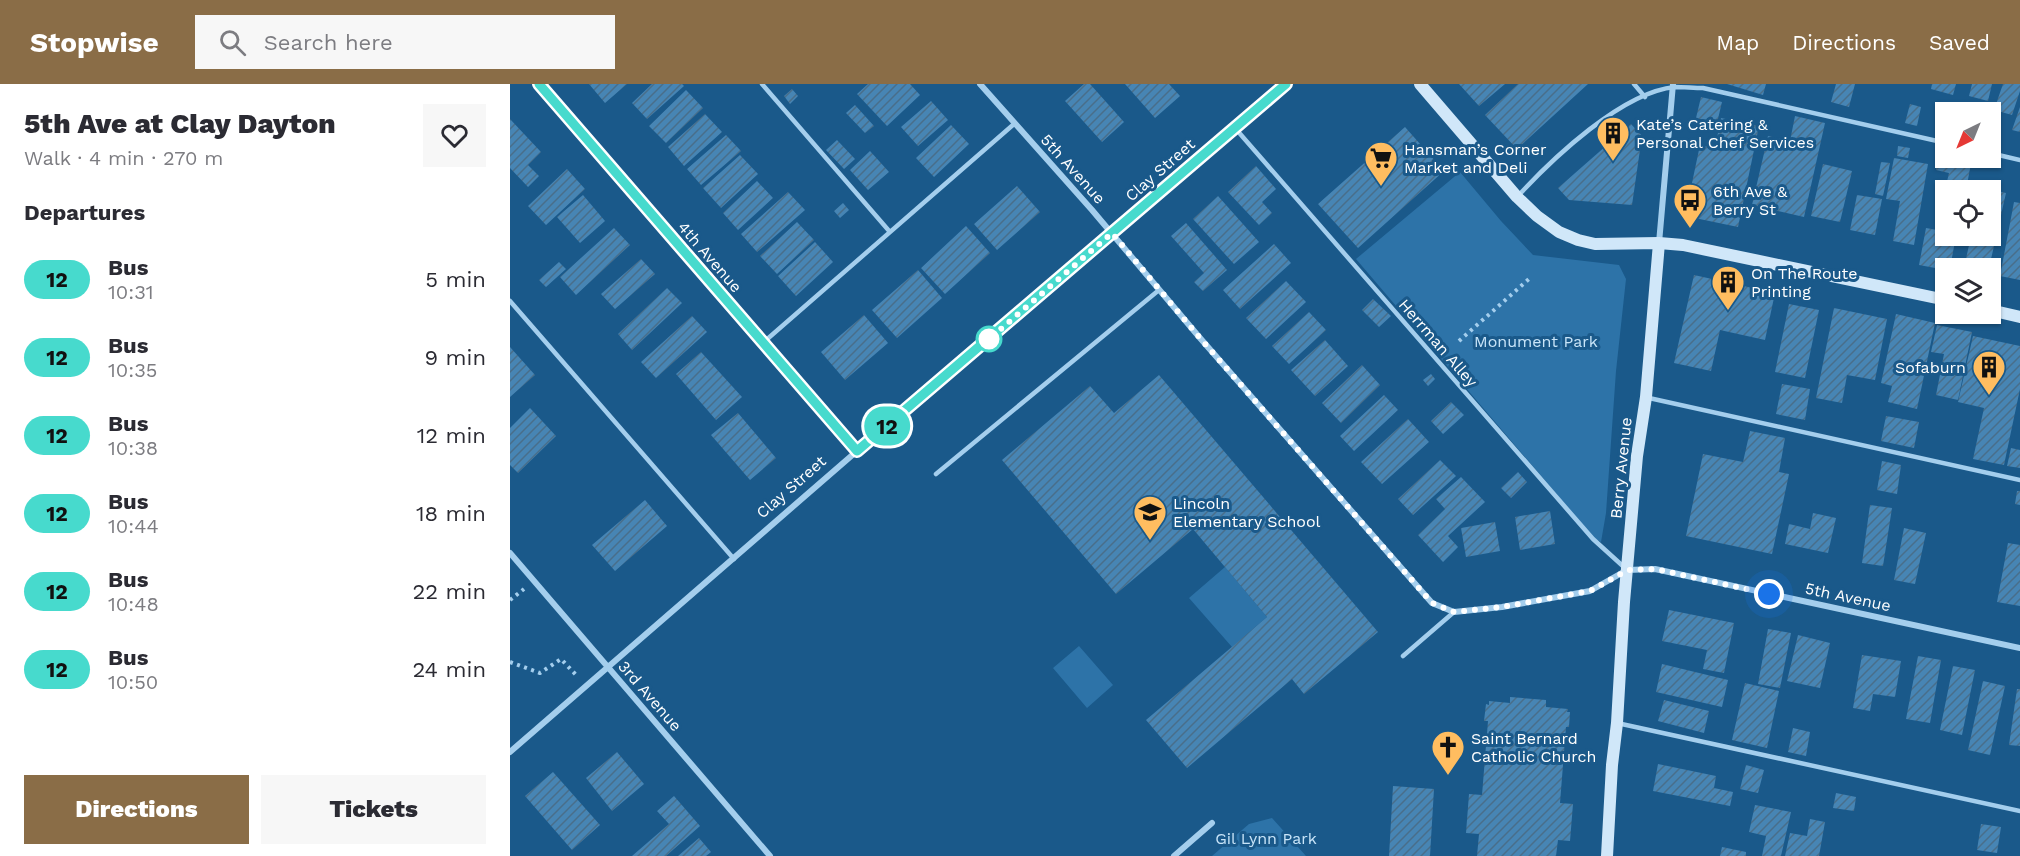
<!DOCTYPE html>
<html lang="en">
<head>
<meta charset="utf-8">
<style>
  body { margin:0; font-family:"Work Sans",sans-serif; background:#f7f7f7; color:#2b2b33; height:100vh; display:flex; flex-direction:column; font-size:22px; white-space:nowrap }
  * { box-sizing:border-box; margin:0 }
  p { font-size:20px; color:#7c7c81 }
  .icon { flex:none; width:33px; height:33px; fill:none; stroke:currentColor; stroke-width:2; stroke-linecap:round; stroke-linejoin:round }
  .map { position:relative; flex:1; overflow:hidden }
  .panel { display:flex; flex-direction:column; background:#fff; width:510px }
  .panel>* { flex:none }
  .badge { padding:0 12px; border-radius:20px; font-size:21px; line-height:39px }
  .needle { width:39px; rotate:223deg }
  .fabs { position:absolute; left:1425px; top:18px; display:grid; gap:12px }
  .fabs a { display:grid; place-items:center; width:66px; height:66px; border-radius:0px; background:#fff; box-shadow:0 2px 4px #0004; font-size:30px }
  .you { position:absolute; width:30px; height:30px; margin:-15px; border:4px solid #fff; border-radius:50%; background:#1a73e8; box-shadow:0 0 0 9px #1a73e833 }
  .map>.badge { position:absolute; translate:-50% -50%; box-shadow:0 0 0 3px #fff }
  h2 { padding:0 24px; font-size:22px; line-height:54px }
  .round { display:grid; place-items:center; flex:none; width:63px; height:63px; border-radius:0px; background:#f7f7f7 }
  .summary { display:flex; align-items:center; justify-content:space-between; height:102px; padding:0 24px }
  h1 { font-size:28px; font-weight:800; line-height:45px }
  .button { display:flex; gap:12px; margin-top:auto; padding:12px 24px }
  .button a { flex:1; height:69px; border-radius:0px; background:#8a6d47; color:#fff; font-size:24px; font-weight:800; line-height:69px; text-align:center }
  .button a+a { background:#f7f7f7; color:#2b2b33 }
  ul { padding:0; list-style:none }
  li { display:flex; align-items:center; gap:18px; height:78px; padding:0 24px }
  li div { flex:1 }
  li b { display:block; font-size:22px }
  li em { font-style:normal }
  li .badge { min-width:66px; font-weight:700; text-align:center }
  header { display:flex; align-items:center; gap:36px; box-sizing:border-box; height:84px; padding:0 30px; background:#8a6d47; color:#fff }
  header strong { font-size:28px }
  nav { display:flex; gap:33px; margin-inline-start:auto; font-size:21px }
  .search { width:420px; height:54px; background:#f7f7f7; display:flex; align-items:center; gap:15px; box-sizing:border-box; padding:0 21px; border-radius:0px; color:#7c7c81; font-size:22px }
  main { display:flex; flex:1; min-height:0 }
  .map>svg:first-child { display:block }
</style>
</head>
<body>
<header>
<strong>Stopwise</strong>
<div class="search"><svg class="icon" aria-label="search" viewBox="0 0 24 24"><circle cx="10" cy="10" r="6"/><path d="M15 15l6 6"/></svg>Search here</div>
<nav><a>Map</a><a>Directions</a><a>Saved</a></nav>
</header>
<main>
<section class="panel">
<div class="summary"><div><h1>5th Ave at Clay Dayton</h1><p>Walk · 4 min · 270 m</p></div><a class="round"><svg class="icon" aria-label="heart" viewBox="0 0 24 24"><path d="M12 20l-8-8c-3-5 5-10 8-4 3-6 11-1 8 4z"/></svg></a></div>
<h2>Departures</h2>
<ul>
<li><span class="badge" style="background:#47dacd;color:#111">12</span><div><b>Bus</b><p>10:31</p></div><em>5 min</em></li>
<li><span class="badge" style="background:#47dacd;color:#111">12</span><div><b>Bus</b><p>10:35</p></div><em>9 min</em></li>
<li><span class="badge" style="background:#47dacd;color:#111">12</span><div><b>Bus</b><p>10:38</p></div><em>12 min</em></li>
<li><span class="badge" style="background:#47dacd;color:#111">12</span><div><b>Bus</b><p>10:44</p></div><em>18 min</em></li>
<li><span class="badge" style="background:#47dacd;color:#111">12</span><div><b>Bus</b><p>10:48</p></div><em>22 min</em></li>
<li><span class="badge" style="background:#47dacd;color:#111">12</span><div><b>Bus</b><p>10:50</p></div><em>24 min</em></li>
</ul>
<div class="button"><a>Directions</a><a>Tickets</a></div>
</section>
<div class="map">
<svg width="1510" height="772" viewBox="0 0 1510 772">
  <defs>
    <pattern id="building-hatch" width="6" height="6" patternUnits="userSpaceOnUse" patternTransform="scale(1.5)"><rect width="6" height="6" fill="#4785b4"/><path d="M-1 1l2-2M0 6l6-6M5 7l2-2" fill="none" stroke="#496e8a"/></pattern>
  </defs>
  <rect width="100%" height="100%" fill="#1a598a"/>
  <path fill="#2d73a8" d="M950,88L991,137L1023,171L1109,181L1116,195L1106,287L1096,429L1091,458L1085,455L846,175Z
    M715,483L757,533L722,563L679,514Z
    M569,562L603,601L577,624L543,584Z
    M762,734L796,772H702L739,740Z"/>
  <path fill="url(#building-hatch)" d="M79,0H117L95,19Z
    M142,0H172L174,2L137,35L122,19Z
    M358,0H400L410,11L377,42L347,10Z
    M574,0H580L614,38L592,58L555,17Z
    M615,0H659L670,12L645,34Z
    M949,0H995L969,22Z
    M1008,0H1078L1007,65L975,31Z
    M1217,0H1256L1253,11Z
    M1326,0H1345L1339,23L1321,18Z
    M1422,0H1446L1443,11L1421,5Z
    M1462,0H1482L1478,17L1459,12Z
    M1493,0H1510V7L1502,31L1484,26Z
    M282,5L288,12L280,20L274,12Z
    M176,6L193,24L156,59L139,42Z
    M1191,13L1212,18L1207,39L1186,34Z
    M421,17L438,36L408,62L391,43Z
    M1400,20L1411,23L1407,42L1395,39Z
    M345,21L364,42L355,49L336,29Z
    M1452,21L1471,27L1470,28H1450Z
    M1510,23V48L1502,46Z
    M195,30L212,48L174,82L158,63Z
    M1285,32L1315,39L1294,133L1242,121L1258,52L1280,57Z
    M1211,34L1249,42L1228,143L1175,132L1190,61L1205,64Z
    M0,35L31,68L18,81L29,92L18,103L0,84Z
    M1121,40L1132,52L1122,121L1059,116L1048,104Z
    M441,41L459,60L424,93L406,74Z
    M895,43L934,87L848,164L808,120Z
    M216,51L231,67L191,101L177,85Z
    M327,56L345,75L334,85L316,66Z
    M1388,62L1400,64L1398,74L1387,72Z
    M1430,65L1436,66V74H1462L1456,106H1435L1439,89L1426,86Z
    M360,67L379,88L358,106L340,86Z
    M230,71L248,90L211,124L193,104Z
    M1384,74L1418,80L1404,161L1383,157L1390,117L1376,115Z
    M1371,78L1380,79L1373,112L1365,110Z
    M1313,80L1342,87L1330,138L1301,132Z
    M746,82L766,105L752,118L762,129L749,141L718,108Z
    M57,85L75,105L36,141L18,122Z
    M247,97L263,114L228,146L213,129Z
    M507,102L530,128L487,166L464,140Z
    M1472,103L1496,109L1479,184H1454L1461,152H1480V106H1471Z
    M278,108L295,126L247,168L231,150Z
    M1434,110L1436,152H1446L1440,184L1436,186L1409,181L1416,144L1427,146Z
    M73,111L95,137L70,159L47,133Z
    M1347,111L1372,115L1365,151L1340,146Z
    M708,112L749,158L724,180L683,135Z
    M1504,118L1510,119V196L1490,192Z
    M333,119L339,126L330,134L324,127Z
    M287,138L304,156L267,190L250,172Z
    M676,139L717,186L693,207L684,198L694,189L661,152Z
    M456,142L480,169L435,210L411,184Z
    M104,144L120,161L66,211L50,193Z
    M305,158L323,178L286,212L268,192Z
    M764,160L781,179L730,225L713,206Z
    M131,175L145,190L105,225L91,210Z
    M49,178L56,185L36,203L29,196Z
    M408,186L432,214L387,254L362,226Z
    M1184,191L1265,209L1255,256L1210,246L1201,287L1164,279Z
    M776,197L796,218L756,255L736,234Z
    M157,204L172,219L122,266L108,250Z
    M863,215L881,232L869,243L852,226Z
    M1279,220L1309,226L1295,294L1265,288Z
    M1324,224L1377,235L1365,296L1337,291L1332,319L1306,314Z
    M799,228L816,246L779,280L762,262Z
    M1386,230L1425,239L1407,325L1378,318L1382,302L1371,299Z
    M354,231L378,259L335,296L311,268Z
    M182,232L197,248L146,294L131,278Z
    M1427,241L1462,248L1448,316L1426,311L1434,270L1421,268Z
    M1463,252L1510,262V305L1494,381L1463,375L1474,324L1448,318Z
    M815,256L838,282L805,312L781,286Z
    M0,263L25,291L0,313Z
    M191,268L232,313L206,336L166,290Z
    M852,281L870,301L831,339L812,319Z
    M921,290L925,295L918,302L913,296Z
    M649,291L868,548L794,610L782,595L677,684L636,636L757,533L683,445L606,510L492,376L580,302L604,329Z
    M1272,300L1300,305L1295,336L1266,330Z
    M874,311L888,326L844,367L830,352Z
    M941,318L954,331L933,350L921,337Z
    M20,324L46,352L8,389L0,381V344Z
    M228,329L266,374L240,396L201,351Z
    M1376,332L1409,338L1404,364L1371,357Z
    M898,335L919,358L872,400L851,378Z
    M1240,347L1275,354L1269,388L1279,390L1262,470L1176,452L1193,370L1233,378Z
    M1501,364L1510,366V384L1497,382Z
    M930,376L946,392L903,431L888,415Z
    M1372,377L1391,381L1387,410L1367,406Z
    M1008,388L1017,398L1001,414L991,404Z
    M951,393L975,418L938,452L948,463L933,478L908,451L935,425L926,415Z
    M1507,407H1510V421L1505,420Z
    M135,416L157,442L105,487L82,461Z
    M1360,421L1382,424L1373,482L1352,479Z
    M1040,427L1045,460L1010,466L1005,433Z
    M1303,429L1326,434L1318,469L1275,460L1279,440L1300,445Z
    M985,438L990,467L956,473L951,444Z
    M1394,444L1416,449L1405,500L1384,496Z
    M1498,459L1510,461V522L1487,518Z
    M1159,526L1224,539L1214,589L1193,585L1197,566L1152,557Z
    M1258,545L1281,549L1270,604L1248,600Z
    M1288,551L1320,559L1310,604L1277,597Z
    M1352,571L1391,577L1385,613L1363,610L1360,627L1343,624Z
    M1408,572L1431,576L1420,639L1396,635Z
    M1152,580L1218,596L1212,623L1146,608Z
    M1443,582L1465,586L1452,651L1430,646Z
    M1473,597L1495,602L1480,671L1458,666Z
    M1235,599L1269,607L1257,664L1222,656Z
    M1507,605H1510V662L1499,661Z
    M1000,613L1036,616V623L1058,625L1057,628H1060L1059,643H1056L1050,719L1063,720L1060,757L1048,756L1046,772H967L969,750L956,749L959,710L972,711L978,637H974L976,620L979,621V617L1000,619Z
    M1154,616L1199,627L1194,649L1148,637Z
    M1283,644L1300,648L1296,672L1278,668Z
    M107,668L134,700L102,727L76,694Z
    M1148,680L1206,692L1204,704L1223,708L1220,722L1143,707Z
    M1236,681L1254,686L1248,709L1230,705Z
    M43,688L90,741L62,766L15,712Z
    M883,702L924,705L920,772H879Z
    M1326,709L1346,713L1344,727L1323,724Z
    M164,712L190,742L156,772H122L159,740L147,727Z
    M1245,721L1281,728L1271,772H1252L1256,752L1239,748Z
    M1300,735L1315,738L1309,772H1275L1280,749L1297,752Z
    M1471,740L1491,743L1487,769L1467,766Z
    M189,754L201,768L196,772H168Z
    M1212,763L1236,768V772H1210Z"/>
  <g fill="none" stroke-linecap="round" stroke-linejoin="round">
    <path stroke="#a4ceed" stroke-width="4" stroke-dasharray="3 4.5" stroke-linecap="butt" d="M949,257L1019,195
      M0,516L14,505
      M0,578L30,589L51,575L67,592"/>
    <path stroke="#a4ceed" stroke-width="4.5" d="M252,0L380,148
      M1124,0L1135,13
      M725,44L1083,455L1115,484
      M1480,69L1510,76
      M1007,113C1042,75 1112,8 1165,3C1174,3 1184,4 1193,4L1436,59
      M0,217L224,475
      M255,257L504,40
      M1139,314L1510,396
      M426,390L649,206
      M893,572L944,528
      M1107,639L1510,727"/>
    <path stroke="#a4ceed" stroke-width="6" d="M470,0L582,126L690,254L922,519L944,528L992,523L1080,507L1117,486L1145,485L1510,564
      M1149,159L1163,0
      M0,469L260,772
      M0,668L347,367
      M664,772L702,739"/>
    <path stroke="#d0e7f9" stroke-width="12" d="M29,0L347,367L776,0
      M910,0L1007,113L1027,132L1049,148L1068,156L1085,160L1149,159L1173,161L1436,216
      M1480,226L1510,233
      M1097,772L1102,681L1107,639L1114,518L1127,372L1136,313L1149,159"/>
  </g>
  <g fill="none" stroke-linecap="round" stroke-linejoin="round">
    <defs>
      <path id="line" d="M29,0L347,367L776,0"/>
    </defs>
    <use href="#line" stroke="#fff" stroke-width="14"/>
    <use href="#line" stroke="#47dacd" stroke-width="9"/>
    <path stroke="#fff" stroke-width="6" stroke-dasharray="0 10.8" d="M479,255L477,257L602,149L690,254L922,519L944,528L992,523L1080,507L1118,486L1145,485L1259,510"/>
  </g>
  <defs>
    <symbol id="building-pin" viewBox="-11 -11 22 30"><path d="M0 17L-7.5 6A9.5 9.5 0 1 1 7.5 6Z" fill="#ffbd60" stroke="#1a598a"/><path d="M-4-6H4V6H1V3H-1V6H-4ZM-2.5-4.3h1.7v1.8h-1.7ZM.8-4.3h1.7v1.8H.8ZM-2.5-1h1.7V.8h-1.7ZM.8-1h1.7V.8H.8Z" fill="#111"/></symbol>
    <symbol id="supermarket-pin" viewBox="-11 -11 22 30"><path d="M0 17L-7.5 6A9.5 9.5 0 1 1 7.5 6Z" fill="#ffbd60" stroke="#1a598a"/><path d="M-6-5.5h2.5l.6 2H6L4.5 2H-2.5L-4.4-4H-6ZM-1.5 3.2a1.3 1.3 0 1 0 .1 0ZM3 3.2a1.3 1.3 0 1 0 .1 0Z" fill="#111"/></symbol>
    <symbol id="bus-pin" viewBox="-11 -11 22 30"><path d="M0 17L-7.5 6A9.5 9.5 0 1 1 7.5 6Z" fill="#ffbd60" stroke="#1a598a"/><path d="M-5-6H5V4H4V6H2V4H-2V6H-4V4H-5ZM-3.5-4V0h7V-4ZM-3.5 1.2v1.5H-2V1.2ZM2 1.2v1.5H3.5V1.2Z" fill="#111"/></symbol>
    <symbol id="school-pin" viewBox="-11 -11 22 30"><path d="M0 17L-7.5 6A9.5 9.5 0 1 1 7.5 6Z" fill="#ffbd60" stroke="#1a598a"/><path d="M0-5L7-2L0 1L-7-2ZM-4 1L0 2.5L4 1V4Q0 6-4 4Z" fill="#111"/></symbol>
    <symbol id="church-pin" viewBox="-11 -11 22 30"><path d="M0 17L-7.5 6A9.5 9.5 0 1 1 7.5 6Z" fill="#ffbd60" stroke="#1a598a"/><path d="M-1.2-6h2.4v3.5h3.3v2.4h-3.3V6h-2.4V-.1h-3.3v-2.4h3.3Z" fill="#111"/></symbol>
  </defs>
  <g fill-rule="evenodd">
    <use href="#building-pin" x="1084" y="30" width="38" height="52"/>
    <use href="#supermarket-pin" x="852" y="55" width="38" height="52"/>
    <use href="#bus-pin" x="1161" y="97" width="38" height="52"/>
    <use href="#building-pin" x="1199" y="179" width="38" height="52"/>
    <use href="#building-pin" x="1460" y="264" width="38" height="52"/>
    <use href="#school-pin" x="621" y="409" width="38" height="52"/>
    <use href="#church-pin" x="919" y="644" width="38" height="52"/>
  </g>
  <circle fill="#fff" stroke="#47dacd" stroke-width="3" cx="479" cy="255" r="12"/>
  <g text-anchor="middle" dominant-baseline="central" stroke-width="6" stroke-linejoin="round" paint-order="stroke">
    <g font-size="16" fill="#fff" stroke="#1a598a" text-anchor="start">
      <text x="1126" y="40">Kate’s Catering &amp;<tspan x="1126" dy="18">Personal Chef Services</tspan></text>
      <text x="894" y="65">Hansman’s Corner<tspan x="894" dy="18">Market and Deli</tspan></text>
      <text x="1203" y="107">6th Ave &amp;<tspan x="1203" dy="18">Berry St</tspan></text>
      <text x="1241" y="189">On The Route<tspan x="1241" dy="18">Printing</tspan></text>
      <text x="1456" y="283" text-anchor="end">Sofaburn</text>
      <text x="663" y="419">Lincoln<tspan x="663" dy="18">Elementary School</tspan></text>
      <text x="961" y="654">Saint Bernard<tspan x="961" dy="18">Catholic Church</tspan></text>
    </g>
    <g font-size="16" fill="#fff" stroke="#1a598a">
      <text transform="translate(563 85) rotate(48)">5th Avenue</text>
      <text transform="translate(650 86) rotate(-41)">Clay Street</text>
      <text transform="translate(200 173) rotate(49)">4th Avenue</text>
      <text transform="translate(928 259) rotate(49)">Herrman Alley</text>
      <text transform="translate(1111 384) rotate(-84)">Berry Avenue</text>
      <text transform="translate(281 403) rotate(-41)">Clay Street</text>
      <text transform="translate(1338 513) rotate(12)">5th Avenue</text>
      <text transform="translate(140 612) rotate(49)">3rd Avenue</text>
    </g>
    <g font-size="16" fill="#c9e5f9" stroke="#1a598a">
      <text x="1026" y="257">Monument Park</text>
      <text x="756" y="754">Gil Lynn Park</text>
    </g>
  </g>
</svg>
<div class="fabs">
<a><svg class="needle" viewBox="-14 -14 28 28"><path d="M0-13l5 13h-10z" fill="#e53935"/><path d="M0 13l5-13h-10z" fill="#7c7c81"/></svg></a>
<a><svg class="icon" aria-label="locate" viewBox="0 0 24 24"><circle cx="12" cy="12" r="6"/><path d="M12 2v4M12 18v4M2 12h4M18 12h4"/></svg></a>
<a><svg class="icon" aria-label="layers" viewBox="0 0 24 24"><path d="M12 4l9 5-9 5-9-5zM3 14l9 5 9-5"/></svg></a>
</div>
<div class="you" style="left:1259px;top:510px"></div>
<b class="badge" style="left:377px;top:342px;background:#47dacd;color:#111">12</b>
</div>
</main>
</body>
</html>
